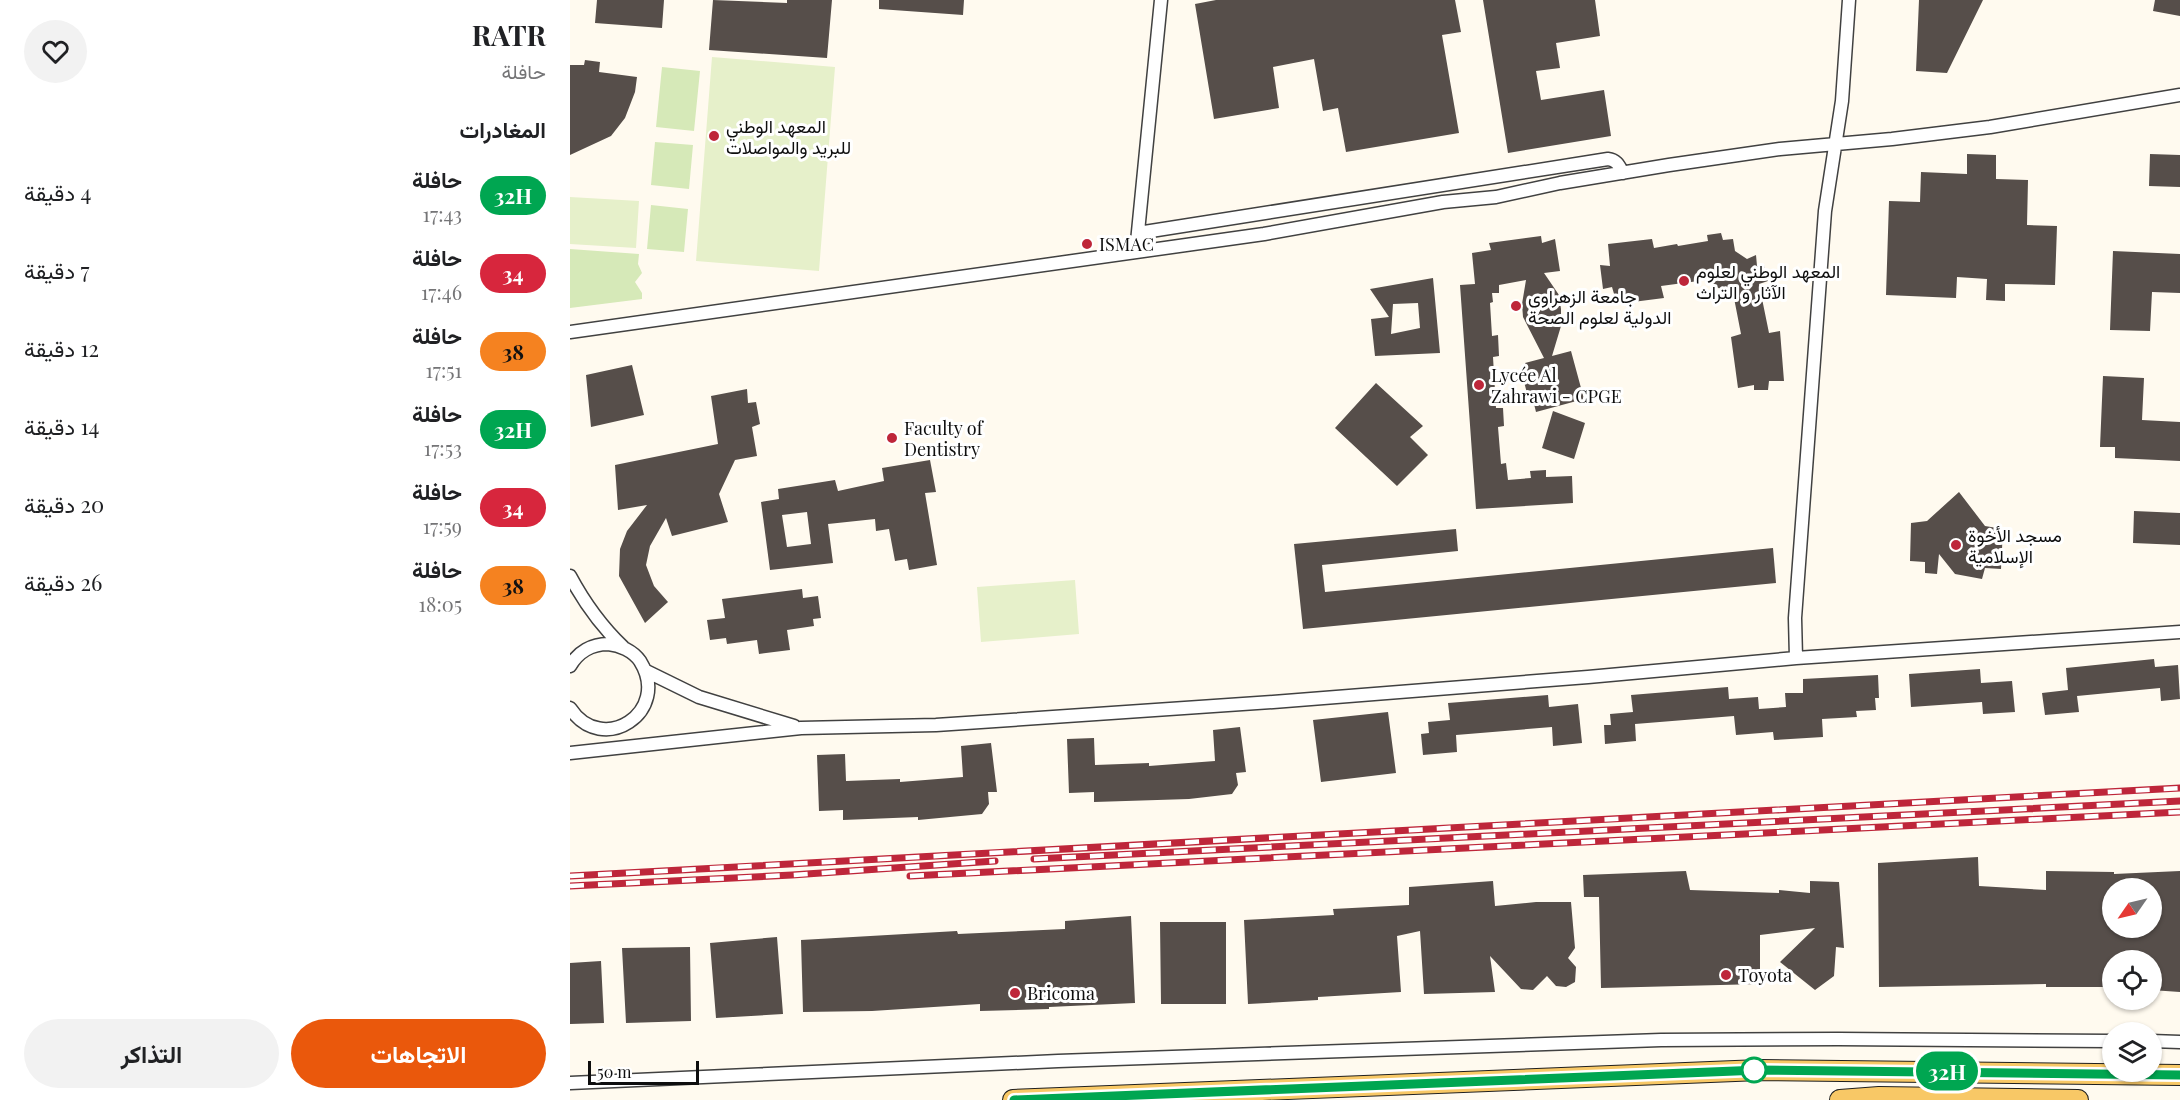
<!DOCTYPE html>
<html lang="ar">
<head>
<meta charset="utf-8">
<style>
  body { margin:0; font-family:"Playfair Display",Vazirmatn,serif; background:#f2f2f2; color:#202124; direction:rtl; height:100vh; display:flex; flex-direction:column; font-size:22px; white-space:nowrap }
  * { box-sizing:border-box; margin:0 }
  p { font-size:20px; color:#757577 }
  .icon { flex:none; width:33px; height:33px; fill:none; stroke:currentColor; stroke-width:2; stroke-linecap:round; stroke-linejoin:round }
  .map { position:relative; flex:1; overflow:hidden; direction:ltr }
  .details { display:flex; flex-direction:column; background:#fff; width:570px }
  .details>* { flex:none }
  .badge { padding:0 12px; border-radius:20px; font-size:21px; line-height:39px }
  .needle { width:39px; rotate:236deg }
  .controls { position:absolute; left:1532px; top:878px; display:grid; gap:12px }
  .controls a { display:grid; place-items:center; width:60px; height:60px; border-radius:50%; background:#fff; box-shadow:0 2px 4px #0004; font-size:30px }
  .scale { position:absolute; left:18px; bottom:15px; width:111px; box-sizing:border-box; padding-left:6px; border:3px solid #0e0e0e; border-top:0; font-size:16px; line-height:21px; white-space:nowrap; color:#0e0e0e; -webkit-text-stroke:4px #fff; paint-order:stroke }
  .map>.badge { position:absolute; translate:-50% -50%; box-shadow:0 0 0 3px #fff }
  h2 { padding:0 24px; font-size:22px; line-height:54px }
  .round { display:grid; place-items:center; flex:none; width:63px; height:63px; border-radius:32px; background:#f2f2f2 }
  .summary { display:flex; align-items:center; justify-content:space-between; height:102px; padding:0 24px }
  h1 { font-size:28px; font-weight:700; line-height:45px }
  .action { display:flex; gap:12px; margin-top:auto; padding:12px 24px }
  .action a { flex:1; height:69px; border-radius:36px; background:#ea580c; color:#fff; font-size:24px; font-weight:700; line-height:69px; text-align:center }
  .action a+a { background:#f2f2f2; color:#202124 }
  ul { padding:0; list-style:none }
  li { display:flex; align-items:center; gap:18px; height:78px; padding:0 24px }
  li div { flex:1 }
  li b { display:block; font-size:22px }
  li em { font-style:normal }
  li .badge { min-width:66px; font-weight:700; text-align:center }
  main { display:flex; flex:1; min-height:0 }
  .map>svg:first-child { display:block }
</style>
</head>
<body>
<main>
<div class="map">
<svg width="1610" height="1100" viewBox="0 0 1610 1100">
  <rect width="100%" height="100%" fill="#fffaef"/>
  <path fill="#d6e9b8" d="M92,67L130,71L124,131L86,127Z
    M85,142L123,145L119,189L81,185Z
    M81,205L118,209L114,252L77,249Z
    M0,249L69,254L68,264L72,273L65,282L72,293V299L0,308Z"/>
  <path fill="#e6f0ca" d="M142,57L265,67L249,271L126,261Z
    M0,197L69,201L66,248L0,244Z
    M505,580L509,634L411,642L407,587Z"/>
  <path fill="#564e4a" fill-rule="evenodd" d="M27,0H94L92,28L25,23Z
    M143,0L217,3V0H262L257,58L139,50Z
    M309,0H394L393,15L309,9Z
    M646,0H885L891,32L872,35L889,133L776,152L768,108L753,111L744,59L703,67L709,108L644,119L625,4Z
    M913,0H1025L1030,36L986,43L990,68L966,71L971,100L1034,90L1041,136L938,153Z
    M1349,0H1413L1377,73L1346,71Z
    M1585,0H1610V16L1583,11Z
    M15,60L30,62L29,72L67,77L65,92L55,118L41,136L0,155V65H14Z
    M1397,154L1426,155V179L1458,180L1457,225L1487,226L1485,285L1435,284V301L1416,300L1417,279L1387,277L1386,298L1316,295L1319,201L1350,202L1351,172L1397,174Z
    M1580,154L1610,155V187L1579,186Z
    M1151,233L1153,240L1163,239L1165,251L1177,259L1186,255L1187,266L1194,265L1198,281L1189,284L1199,333L1210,331L1214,381H1199L1198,390H1184V385L1168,388L1161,337L1171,334L1164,298L1136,280L1091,286L1094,298L1047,304L1042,287L1033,289L1030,265L1040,266L1038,244L1082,239L1084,248L1107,244L1108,246L1138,241L1137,235Z
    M971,236L972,243L985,239L990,271L974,273L989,295L991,309V326L982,356L1001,351L1014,399L966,412L962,396L958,397L953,378H957L955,363L974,358L953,317L952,304L956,280L929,285V293H922L923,302L920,303L922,336L928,335L929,356L923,357L926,408H933L934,426L928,427L931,464L936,463L938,480L961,478L960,471L976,470V477L1002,476L1003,503L906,509L890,285L905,284L902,253L921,250L919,243Z
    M1543,251L1610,254V293L1582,292L1580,331L1540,330Z
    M863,278L870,353L805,356L801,319L819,317L800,289ZM848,303L850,328L821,334L823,304Z
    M62,365L74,415L21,427L16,375Z
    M1533,376L1574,378L1572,420L1610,422V461L1545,458V447H1530Z
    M806,383L853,426L840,437L858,455L827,486L765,428Z
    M177,389L178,403L186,402L190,424L182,427L187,456L165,460L149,494L158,522L102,536L96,518L80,546L76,565L84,586L98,602L75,623L49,576L50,549L57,531L77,505L48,510L45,465L148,444L141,396Z
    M983,411L1015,423L1004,459L972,448Z
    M360,460L366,492L355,493L367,565L339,570L337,559L325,561L319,529L306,531L305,519L258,524L263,563L200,570L191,502L209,499L208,489L265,480L268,491L314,481L312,468ZM237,512L241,544L217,547L212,515Z
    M1389,492L1415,526L1433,529L1431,569L1415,568L1412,579L1385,574L1369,554L1367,574L1355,573V562L1340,561L1341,523L1357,521Z
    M1564,511L1610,513V545L1563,543Z
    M886,529L888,551L752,565L755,592L1203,548L1206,583L733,629L724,544Z
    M232,589L233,598L248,596L251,618L243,619L244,626L217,630L220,650L189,654L187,640L157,644L156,638L140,640L137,620L155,618L152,599Z
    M1584,659L1585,667L1608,665L1610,699L1591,701L1590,688L1507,696L1509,712L1475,715L1472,693L1498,690L1496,668Z
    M1410,669L1411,683L1442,681L1445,712L1413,714L1412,702L1341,707L1339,674Z
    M1308,675L1309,698H1305L1306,710L1286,711L1287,717L1252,719L1253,737L1204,740L1203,732L1166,735L1164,716L1065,724L1066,741L1035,744L1034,725H1041L1040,714L1063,712L1061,695L1158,687L1159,699L1188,697L1189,709L1216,707L1215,693H1233V679Z
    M978,695L979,707L1008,704L1012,743L983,746L982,727L886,735L887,752L853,755L851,734L859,733L858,722L880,720L878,703Z
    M818,712L826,773L751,782L743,720Z
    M670,727L676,772L666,773L668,785L662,794L619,799L524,802V792L499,793L497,739L524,738L525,765L579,763V766L645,761L643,730Z
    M421,743L427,792H418L419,804L412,814L348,820V817L273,820V810L249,811L247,755L275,754L276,781L330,779V782L393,777L391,746Z
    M1408,857L1409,886L1476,890V871L1544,872V874L1610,871V992L1581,990V960H1542V987H1476V984L1309,987L1308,863ZM1542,888H1581V927H1542Z
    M1116,871L1120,890L1209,893V890L1240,893V881L1269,882L1274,948L1266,947L1264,976L1245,990L1210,962L1245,928L1190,935V984L1031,988L1029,897H1014L1013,875Z
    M923,881L925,906L966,902H1001L1005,948L998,958L1006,967L1005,982L996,987L986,986L977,976L963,990L951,989L920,956L925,992L854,994L850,931L827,936L831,992L748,997V1000L678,1004L674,920L764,915L763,909L839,905V887Z
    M561,916L565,1003L479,1007V1009L410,1011V1004L302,1011L233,1012L231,940L387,931L388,934L495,929V921Z
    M590,922H656V1004H591Z
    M207,937L213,1014L146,1018L140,943Z
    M120,947L121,1021L56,1023L52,948Z
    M31,961L34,1023L0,1024V963Z"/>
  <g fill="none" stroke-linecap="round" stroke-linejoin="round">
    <defs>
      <path id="street" d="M568,233L1038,159C1047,160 1049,166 1053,173
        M566,252L591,0
        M0,332L694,234L873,202L926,197L990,183L1099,165L1210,149L1322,139L1420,127L1610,95
        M0,576C15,604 31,626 53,647
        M1226,658L1225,618L1255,211L1272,101L1279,0
        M0,666C8,652 22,644 38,644C50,645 63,651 70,661C102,712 32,757 0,708
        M76,671L129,697L224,726
        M0,753L231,728L366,725L703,702L1018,677L1226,658L1610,632
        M1581,1041L1610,1042
        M0,1083L488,1061L1091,1040L1268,1039L1542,1041"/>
      <path id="primary" d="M443,1100L1190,1070L1610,1075
        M1270,1100L1309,1097L1508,1100"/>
    </defs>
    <use href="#street" stroke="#414141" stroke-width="15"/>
    <use href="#primary" stroke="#1f1f1f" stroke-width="22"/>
    <use href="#street" stroke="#fff" stroke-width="12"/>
    <use href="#primary" stroke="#f8c866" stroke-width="20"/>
    <defs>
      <path id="rail" d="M464,859L1610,801
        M0,876L1610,788
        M340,876L1610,812
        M0,886L222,875L425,861"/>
    </defs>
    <use href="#rail" stroke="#be263a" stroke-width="7"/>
    <use href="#rail" stroke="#fff" stroke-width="4.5" stroke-dasharray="14" stroke-linecap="butt"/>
  </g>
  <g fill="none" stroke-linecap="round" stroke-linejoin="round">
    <defs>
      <path id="line" d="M444,1100L1190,1070L1610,1075"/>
    </defs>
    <use href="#line" stroke="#fff" stroke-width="14"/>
    <use href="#line" stroke="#00a651" stroke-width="9"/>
  </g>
  <g fill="#be263a" stroke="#fff" stroke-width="2">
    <circle cx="144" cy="136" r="6"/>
    <circle cx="517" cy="244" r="6"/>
    <circle cx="1114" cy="281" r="6"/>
    <circle cx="946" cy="306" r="6"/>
    <circle cx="909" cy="385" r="6"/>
    <circle cx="322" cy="438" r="6"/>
    <circle cx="1386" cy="545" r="6"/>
    <circle cx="1156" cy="975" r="6"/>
    <circle cx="445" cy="993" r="6"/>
  </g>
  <circle fill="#fff" stroke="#00a651" stroke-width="3" cx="1184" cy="1070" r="12"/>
  <g text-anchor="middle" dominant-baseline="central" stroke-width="6" stroke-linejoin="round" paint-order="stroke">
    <g font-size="18" fill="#0e0e0e" stroke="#fff" text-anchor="start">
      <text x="156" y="126">المعهد الوطني<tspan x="156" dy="21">للبريد والمواصلات</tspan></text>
      <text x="529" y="244">ISMAC</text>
      <text x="1126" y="271">المعهد الوطني لعلوم<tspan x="1126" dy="21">الآثار و التراث</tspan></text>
      <text x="958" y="296">جامعة الزهراوي<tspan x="958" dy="21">الدولية لعلوم الصحة</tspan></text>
      <text x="921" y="375">Lycée Al<tspan x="921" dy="21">Zahrawi - CPGE</tspan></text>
      <text x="334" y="428">Faculty of<tspan x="334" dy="21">Dentistry</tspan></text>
      <text x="1398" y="535">مسجد الأخوة<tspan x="1398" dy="21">الإسلامية</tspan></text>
      <text x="1168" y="975">Toyota</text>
      <text x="457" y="993">Bricoma</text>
    </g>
  </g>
</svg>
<div class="controls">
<a><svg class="needle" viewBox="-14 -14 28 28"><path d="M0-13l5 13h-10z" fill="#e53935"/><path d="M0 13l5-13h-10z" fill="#757577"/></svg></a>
<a><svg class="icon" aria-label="locate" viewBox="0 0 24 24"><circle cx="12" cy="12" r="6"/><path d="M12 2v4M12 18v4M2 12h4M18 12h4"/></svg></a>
<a><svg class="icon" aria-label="layers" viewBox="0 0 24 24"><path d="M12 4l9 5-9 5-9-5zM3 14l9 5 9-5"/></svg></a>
</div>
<div class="scale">50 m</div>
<b class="badge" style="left:1377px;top:1071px;background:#00a651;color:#fff">32H</b>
</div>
<section class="details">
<div class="summary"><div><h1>RATR</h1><p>حافلة</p></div><a class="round"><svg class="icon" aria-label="heart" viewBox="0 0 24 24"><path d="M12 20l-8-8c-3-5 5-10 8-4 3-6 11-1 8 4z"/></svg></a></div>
<h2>المغادرات</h2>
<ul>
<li><span class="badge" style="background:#00a651;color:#fff">32H</span><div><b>حافلة</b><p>17:43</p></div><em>4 دقيقة</em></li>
<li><span class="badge" style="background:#d7263d;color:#fff">34</span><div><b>حافلة</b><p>17:46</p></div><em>7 دقيقة</em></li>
<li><span class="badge" style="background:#f58220;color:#111">38</span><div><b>حافلة</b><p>17:51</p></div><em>12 دقيقة</em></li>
<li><span class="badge" style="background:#00a651;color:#fff">32H</span><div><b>حافلة</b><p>17:53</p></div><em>14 دقيقة</em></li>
<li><span class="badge" style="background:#d7263d;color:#fff">34</span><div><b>حافلة</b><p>17:59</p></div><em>20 دقيقة</em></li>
<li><span class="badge" style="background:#f58220;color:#111">38</span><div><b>حافلة</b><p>18:05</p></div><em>26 دقيقة</em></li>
</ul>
<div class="action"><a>الاتجاهات</a><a>التذاكر</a></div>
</section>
</main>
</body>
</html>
